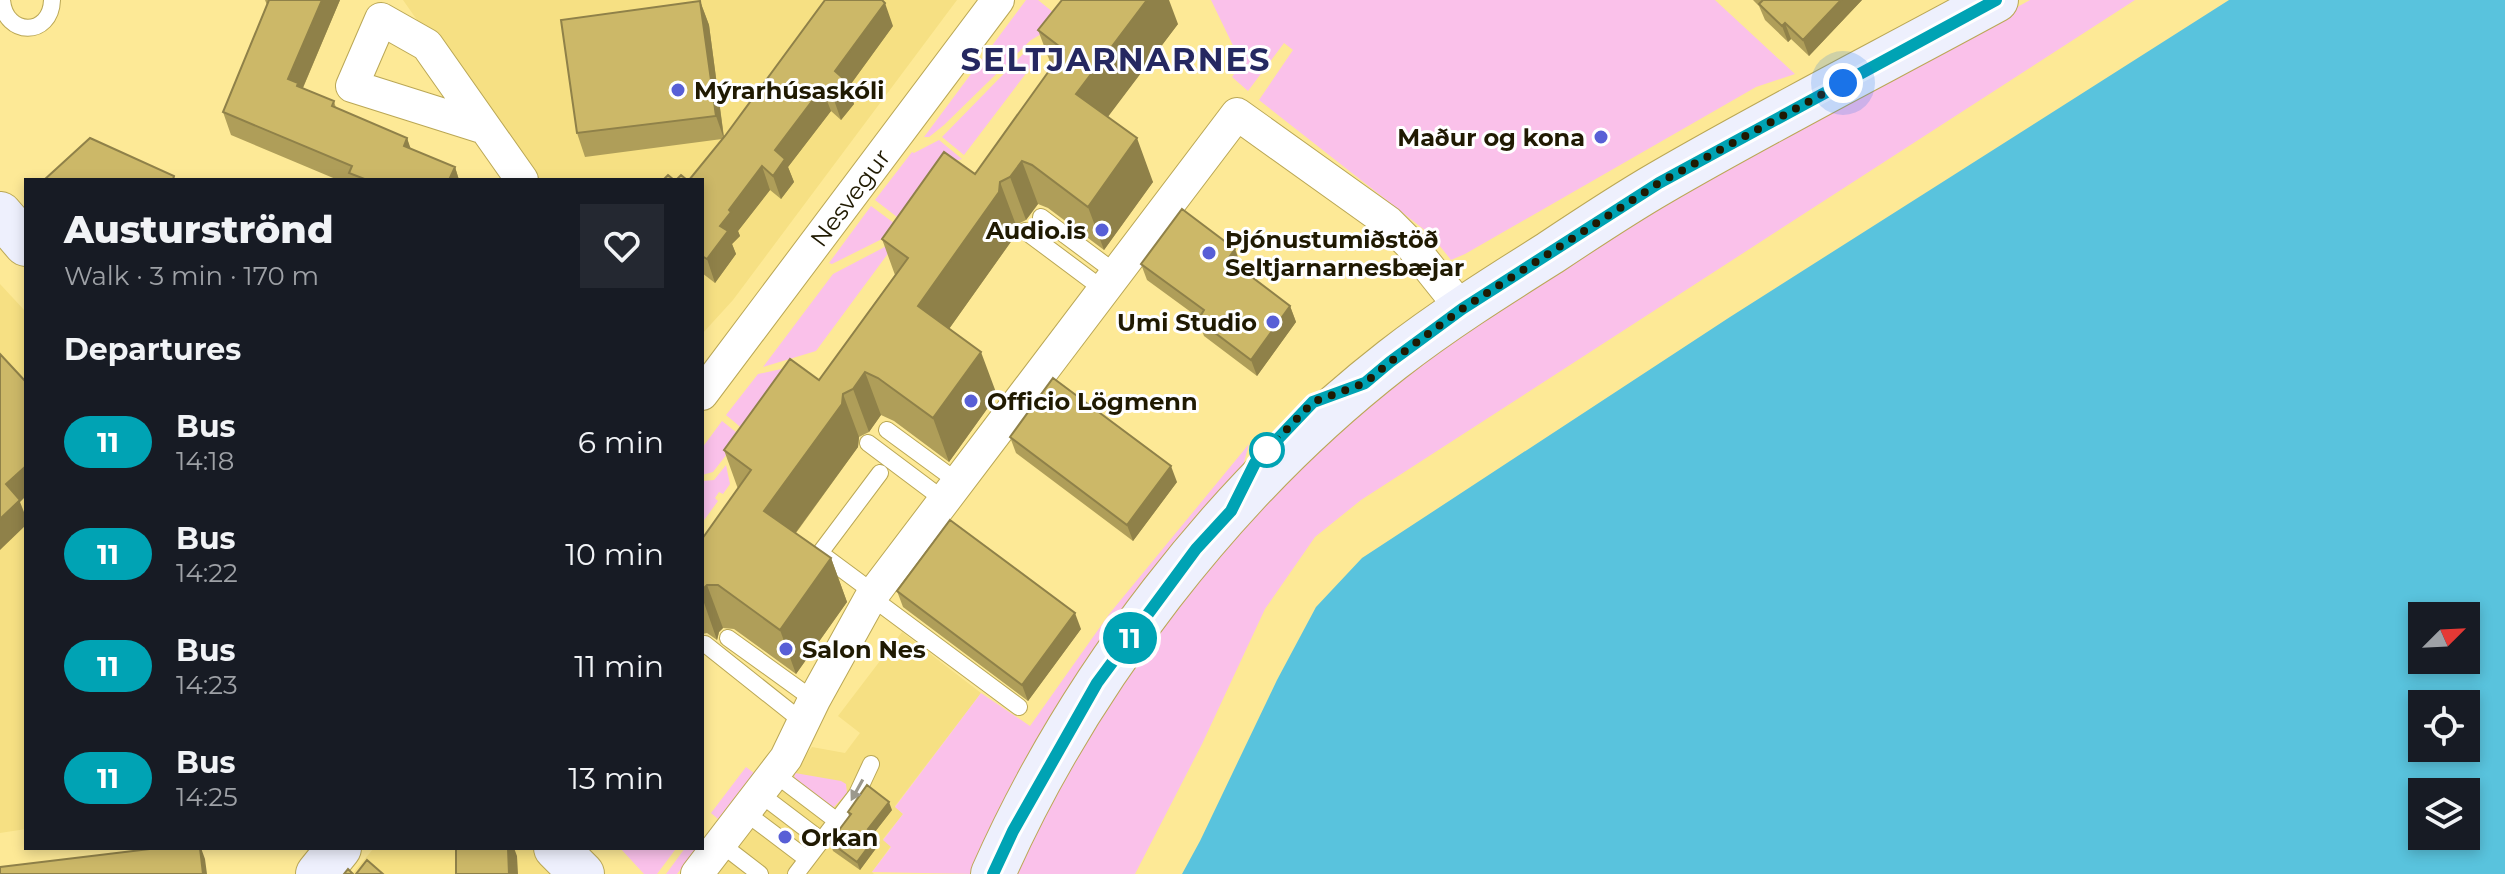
<!DOCTYPE html>
<html lang="en">
<head>
<meta charset="utf-8">
<style>
  body { margin:0; font-family:Montserrat,sans-serif; background:#242831; color:#f1f3f6; height:100vh; display:flex; flex-direction:column; font-size:30px; white-space:nowrap }
  * { box-sizing:border-box; margin:0 }
  p { font-size:26px; color:#9ea1a6 }
  .icon { flex:none; width:44px; height:44px; fill:none; stroke:currentColor; stroke-width:2; stroke-linecap:round; stroke-linejoin:round }
  .map { position:relative; flex:1; overflow:hidden }
  .sheet { position:absolute; left:24px; top:178px; width:680px; height:672px; display:flex; flex-direction:column; background:#171b24; border-radius:0px; box-shadow:0 4px 12px #0003 }
  .sheet>* { flex:none }
  .badge { padding:0 16px; border-radius:26px; font-size:28px; line-height:52px }
  .needle { width:52px; rotate:66deg }
  .controls { position:absolute; left:2408px; top:602px; display:grid; gap:16px }
  .controls a { display:grid; place-items:center; width:72px; height:72px; border-radius:0px; background:#171b24; box-shadow:0 4px 12px #0003; font-size:40px }
  .you { position:absolute; width:40px; height:40px; margin:-20px; border:6px solid #fff; border-radius:50%; background:#1a73e8; box-shadow:0 0 0 12px #1a73e833 }
  .map>.badge { position:absolute; translate:-50% -50%; box-shadow:0 0 0 4px #fff }
  h2 { padding:0 40px; font-size:30px; line-height:72px }
  .round { display:grid; place-items:center; flex:none; width:84px; height:84px; border-radius:0px; background:#242831 }
  .head { display:flex; align-items:center; justify-content:space-between; height:136px; padding:0 40px }
  h1 { font-size:38px; font-weight:800; line-height:60px }
  ul { padding:0; list-style:none }
  li { display:flex; align-items:center; gap:24px; height:112px; padding:0 40px }
  li div { flex:1 }
  li b { display:block; font-size:30px }
  li em { font-style:normal }
  li .badge { min-width:88px; font-weight:700; text-align:center }
  .map>svg:first-child { display:block }
</style>
</head>
<body>
<div class="map">
<svg width="2505" height="874" viewBox="0 0 2505 874">
  <rect width="100%" height="100%" fill="#fde996"/>
  <path fill="#f6e083" d="M403,0H957L733,300L702,334V180H529Z
    M0,284L26,312V829L0,833Z
    M902,632L981,693L895,806L903,814L883,839L891,846L872,872L874,874H716L812,747L845,753L860,733L838,716Z
    M374,848H539L564,874H352Z"/>
  <path fill="#fac1ea" d="M1026,0H1038L1064,21L1031,40L944,125L929,137H924Z
    M1211,0H1715L1795,74L1756,87L1465,254L1451,260L1431,235L1259,100L1293,50L1284,43L1248,91L1232,77L1239,67L1240,60Z
    M2030,0H2135L1361,500L1315,537L1265,609L1202,744L1135,874H1010L1041,803L1205,562L1403,370L1696,185Z
    M1038,47L1041,49L1040,55L964,155L942,137L1025,52Z
    M939,140L962,159L946,163L910,227L875,200L912,152L914,153Z
    M871,206L902,229L832,264L829,263Z
    M898,240L816,351L763,367L833,274Z
    M795,366L744,430L726,415L758,374Z
    M722,421L741,436L713,472L702,475V448Z
    M1249,444L1241,473L974,874L872,872L891,847L883,840L903,814L895,807L981,693L1030,726L1110,613Z
    M726,465L730,484L723,494L719,492L715,498L718,501L702,523V481L714,480Z
    M746,767L754,773L718,819L711,813Z
    M795,773L841,781L846,784L847,793L833,808L794,779Z
    M620,848H672L675,850L657,874H644Z
    M685,848H697L677,874H666Z"/>
  <path fill="#59c3dd" fill-rule="evenodd" d="M2229,0H2505V874H1182L1200,841L1277,680L1316,607L1362,558L1730,317ZM2422,616H2466V660H2422ZM2422,704H2466V748H2422ZM2422,792H2466V836H2422Z"/>
  <g fill="none" stroke-linecap="round" stroke-linejoin="round">
    <defs>
      <path id="lane" d="M2,0C5,37 51,37 52,0
        M1041,217L1116,273
        M1025,231L1104,290
        M887,430L958,482
        M868,443L944,500
        M874,593L820,553L880,473
        M871,597L1019,707
        M728,638L814,700
        M705,644L803,722
        M775,774L837,821
        M760,794L822,841
        M746,813L807,859
        M721,844L760,874
        M796,874L857,794L871,764"/>
      <g id="street">
        <path d="M485,128L352,86L381,19L427,45L522,180"/>
        <path id="s1" d="M702,394L998,0"/>
        <path d="M697,874L786,758L814,700L871,597L1237,114L1388,222L1410,244L1462,309"/>
      </g>
      <path id="secondary" d="M0,214L26,244
        M556,848L582,874
        M318,874L339,848
        M993,874C1079,680 1224,491 1392,360C1442,321 1496,287 1550,253C1586,229 1622,205 1660,183C1770,119 1884,61 1996,0"/>
    </defs>
    <use href="#lane" stroke="#baa755" stroke-width="18"/>
    <use href="#street" stroke="#baa755" stroke-width="34"/>
    <use href="#secondary" stroke="#baa755" stroke-width="46"/>
    <use href="#lane" stroke="#fff" stroke-width="16"/>
    <use href="#street" stroke="#fff" stroke-width="32"/>
    <use href="#secondary" stroke="#eef0fd" stroke-width="44"/>
  </g>
  <path fill="#af9e59" d="M265,0H340L303,88L334,101L336,108L407,138L410,149L455,167L459,180H338L231,135L223,112L267,5Z
    M1753,0H1862L1809,56L1791,39L1788,42L1765,20L1759,6Z
    M700,1L709,25L724,137L893,26L848,88L854,104L841,120L831,111L788,167L794,182L781,199L770,190L738,231L740,236L732,244L736,254L715,283L702,273V180L722,139L585,157L577,133Z
    M1178,24L1107,117L1153,182L1104,250L1048,208L1038,204L1026,220L1016,225L1015,236L949,329L997,395L949,462L894,421L881,415L869,432L859,437L858,447L796,533L831,558L847,602L796,674L734,629L723,628L719,632L717,640L707,633L702,634V539L738,489L724,450L819,380L895,275L882,239L975,174L1052,67L1038,30Z
    M1141,264L1241,265L1239,268L1290,306L1296,322L1257,376L1204,336L1198,320L1199,318L1147,280Z
    M1010,437L1177,482L1133,541L1016,453Z
    M897,591L1081,629L1028,701L903,607Z
    M892,810L874,833L880,843L860,870L833,851L830,842L849,816L848,812Z"/>
  <path fill="#8f8149" d="M322,0H340L301,92L288,79Z
    M1147,0H1169L1178,24L1092,138L1076,94Z
    M1841,0H1862L1809,56L1803,40Z
    M700,1L709,25L724,139L716,116Z
    M885,3L893,26L848,88L854,104L841,120L833,97L835,71Z
    M1785,23L1791,39L1788,42L1782,26Z
    M822,88L831,111L788,167L794,182L781,199L773,176L775,150Z
    M407,138L415,161L404,146Z
    M1137,138L1153,182L1104,250L1088,207Z
    M1022,161L1038,204L1026,220L1010,177Z
    M762,166L770,190L738,231L740,236L732,244L736,254L715,283L707,259L720,226L729,210Z
    M455,167L459,180H449Z
    M1000,182L1016,225L1015,236L934,350L918,306Z
    M1235,249L1241,265L1234,275L1228,259Z
    M1290,306L1296,322L1257,376L1251,360Z
    M981,352L997,395L949,462L933,418Z
    M865,372L881,415L869,432L853,389Z
    M843,394L859,437L858,447L780,554L764,511Z
    M26,466V496L20,502L26,517V525L0,550V519L6,484Z
    M1171,466L1177,482L1133,541L1127,525Z
    M831,558L847,602L796,674L780,630Z
    M707,585L723,628L719,632L717,640L702,597L703,589Z
    M1075,613L1081,629L1028,701L1022,685Z
    M889,802L892,810L871,837L868,829Z
    M877,835L880,843L860,870L857,862Z
    M200,848H201L205,859L207,874H203Z
    M508,848H514L517,856L518,874H509Z"/>
  <path fill="#ccb868" stroke="#8f8149" stroke-width="2" d="M269,0H322L288,79L298,83L297,86L334,101L332,106L407,138L404,146L455,167L449,180H367L349,173L352,166L223,112Z
    M825,0H882L885,3L835,71L845,80L833,97L822,88L775,150L785,159L773,176L762,166L729,210L731,212L720,226L728,231L707,259L702,256V180H689L725,136Z
    M1062,0H1147L1076,94L1137,138L1088,207L1032,165L1022,161L1010,177L1000,182L999,192L918,306L981,352L933,418L878,378L865,372L853,389L843,394L842,404L764,511L831,558L780,630L718,585H707L703,589L702,594V539L751,470L724,450L790,359L819,380L908,258L882,239L944,152L975,174L1064,50L1038,30Z
    M1763,0H1841L1803,40L1785,23L1782,26L1759,4Z
    M700,1L716,116L577,133L561,20Z
    M90,138L174,176L173,180H44Z
    M668,175L674,180H663Z
    M681,175L687,180H676Z
    M1182,209L1235,249L1228,259L1290,306L1251,360L1198,320L1204,310L1141,264Z
    M0,354L26,382V466L6,484L20,500L0,519Z
    M1053,378L1171,466L1127,525L1010,437Z
    M950,520L1075,613L1022,685L897,591Z
    M867,785L889,802L868,829L877,835L857,862L830,842L851,814L848,812Z
    M158,848H200L203,874H0V867Z
    M456,848H508L509,874H456Z
    M367,860L383,874H356Z
    M348,869L353,874H344Z"/>
  <defs><path id="oneway-solid" d="M-6-.8H1V-3.2L6.5 0L1 3.2V.8H-6Z" transform="scale(2)"/></defs>
  <use fill="#9b988d" href="#oneway-solid" transform="translate(857 790) rotate(119)"/>
  <g fill="none" stroke-linecap="round" stroke-linejoin="round">
    <defs>
      <path id="line" d="M993,874L1013,831L1097,683L1196,549L1231,511L1255,463L1313,402L1365,383L1390,362L1462,309L1659,183L1996,0"/>
    </defs>
    <use href="#line" stroke="#fff" stroke-width="18"/>
    <use href="#line" stroke="#00a3b4" stroke-width="12"/>
    <path stroke="#201a02" stroke-width="8" stroke-dasharray="0 14.4" d="M1267,450L1313,402L1365,383L1390,362L1462,309L1659,183L1843,83"/>
  </g>
  <g fill="#585fd6" stroke="#fff" stroke-width="3">
    <circle cx="678" cy="90" r="8"/>
    <circle cx="1601" cy="137" r="8"/>
    <circle cx="1102" cy="230" r="8"/>
    <circle cx="1209" cy="253" r="8"/>
    <circle cx="1273" cy="322" r="8"/>
    <circle cx="971" cy="401" r="8"/>
    <circle cx="786" cy="649" r="8"/>
    <circle cx="785" cy="837" r="8"/>
  </g>
  <circle fill="#fff" stroke="#00a3b4" stroke-width="4" cx="1267" cy="450" r="16"/>
  <g text-anchor="middle" dominant-baseline="central" stroke-width="6" stroke-linejoin="round" paint-order="stroke">
    <g font-size="24" font-weight="bold" fill="#201a02" stroke="#fff" text-anchor="start">
      <text x="694" y="90">Mýrarhúsaskóli</text>
      <text x="1585" y="137" text-anchor="end">Maður og kona</text>
      <text x="1086" y="230" text-anchor="end">Audio.is</text>
      <text x="1225" y="239">Þjónustumiðstöð<tspan x="1225" dy="28">Seltjarnarnesbæjar</tspan></text>
      <text x="1257" y="322" text-anchor="end">Umi Studio</text>
      <text x="987" y="401">Officio Lögmenn</text>
      <text x="802" y="649">Salon Nes</text>
      <text x="801" y="837">Orkan</text>
    </g>
    <g font-size="24" fill="#201a02" stroke="#fff">
      <text stroke="none"><textPath href="#s1" startOffset="246">Nesvegur</textPath></text>
    </g>
    <g font-size="32" font-weight="bold" letter-spacing="2" fill="#252861" stroke="#fff">
      <text x="1116" y="59">SELTJARNARNES</text>
    </g>
  </g>
</svg>
<div class="controls">
<a><svg class="needle" viewBox="-14 -14 28 28"><path d="M0-13l5 13h-10z" fill="#e53935"/><path d="M0 13l5-13h-10z" fill="#9ea1a6"/></svg></a>
<a><svg class="icon" aria-label="locate" viewBox="0 0 24 24"><circle cx="12" cy="12" r="6"/><path d="M12 2v4M12 18v4M2 12h4M18 12h4"/></svg></a>
<a><svg class="icon" aria-label="layers" viewBox="0 0 24 24"><path d="M12 4l9 5-9 5-9-5zM3 14l9 5 9-5"/></svg></a>
</div>
<div class="you" style="left:1843px;top:83px"></div>
<b class="badge" style="left:1130px;top:638px;background:#00a3b4;color:#fff">11</b>
<section class="sheet">
<div class="head"><div><h1>Austurströnd</h1><p>Walk · 3 min · 170 m</p></div><a class="round"><svg class="icon" aria-label="heart" viewBox="0 0 24 24"><path d="M12 20l-8-8c-3-5 5-10 8-4 3-6 11-1 8 4z"/></svg></a></div>
<h2>Departures</h2>
<ul>
<li><span class="badge" style="background:#00a3b4;color:#fff">11</span><div><b>Bus</b><p>14:18</p></div><em>6 min</em></li>
<li><span class="badge" style="background:#00a3b4;color:#fff">11</span><div><b>Bus</b><p>14:22</p></div><em>10 min</em></li>
<li><span class="badge" style="background:#00a3b4;color:#fff">11</span><div><b>Bus</b><p>14:23</p></div><em>11 min</em></li>
<li><span class="badge" style="background:#00a3b4;color:#fff">11</span><div><b>Bus</b><p>14:25</p></div><em>13 min</em></li>
</ul>
</section>
</div>
</body>
</html>
